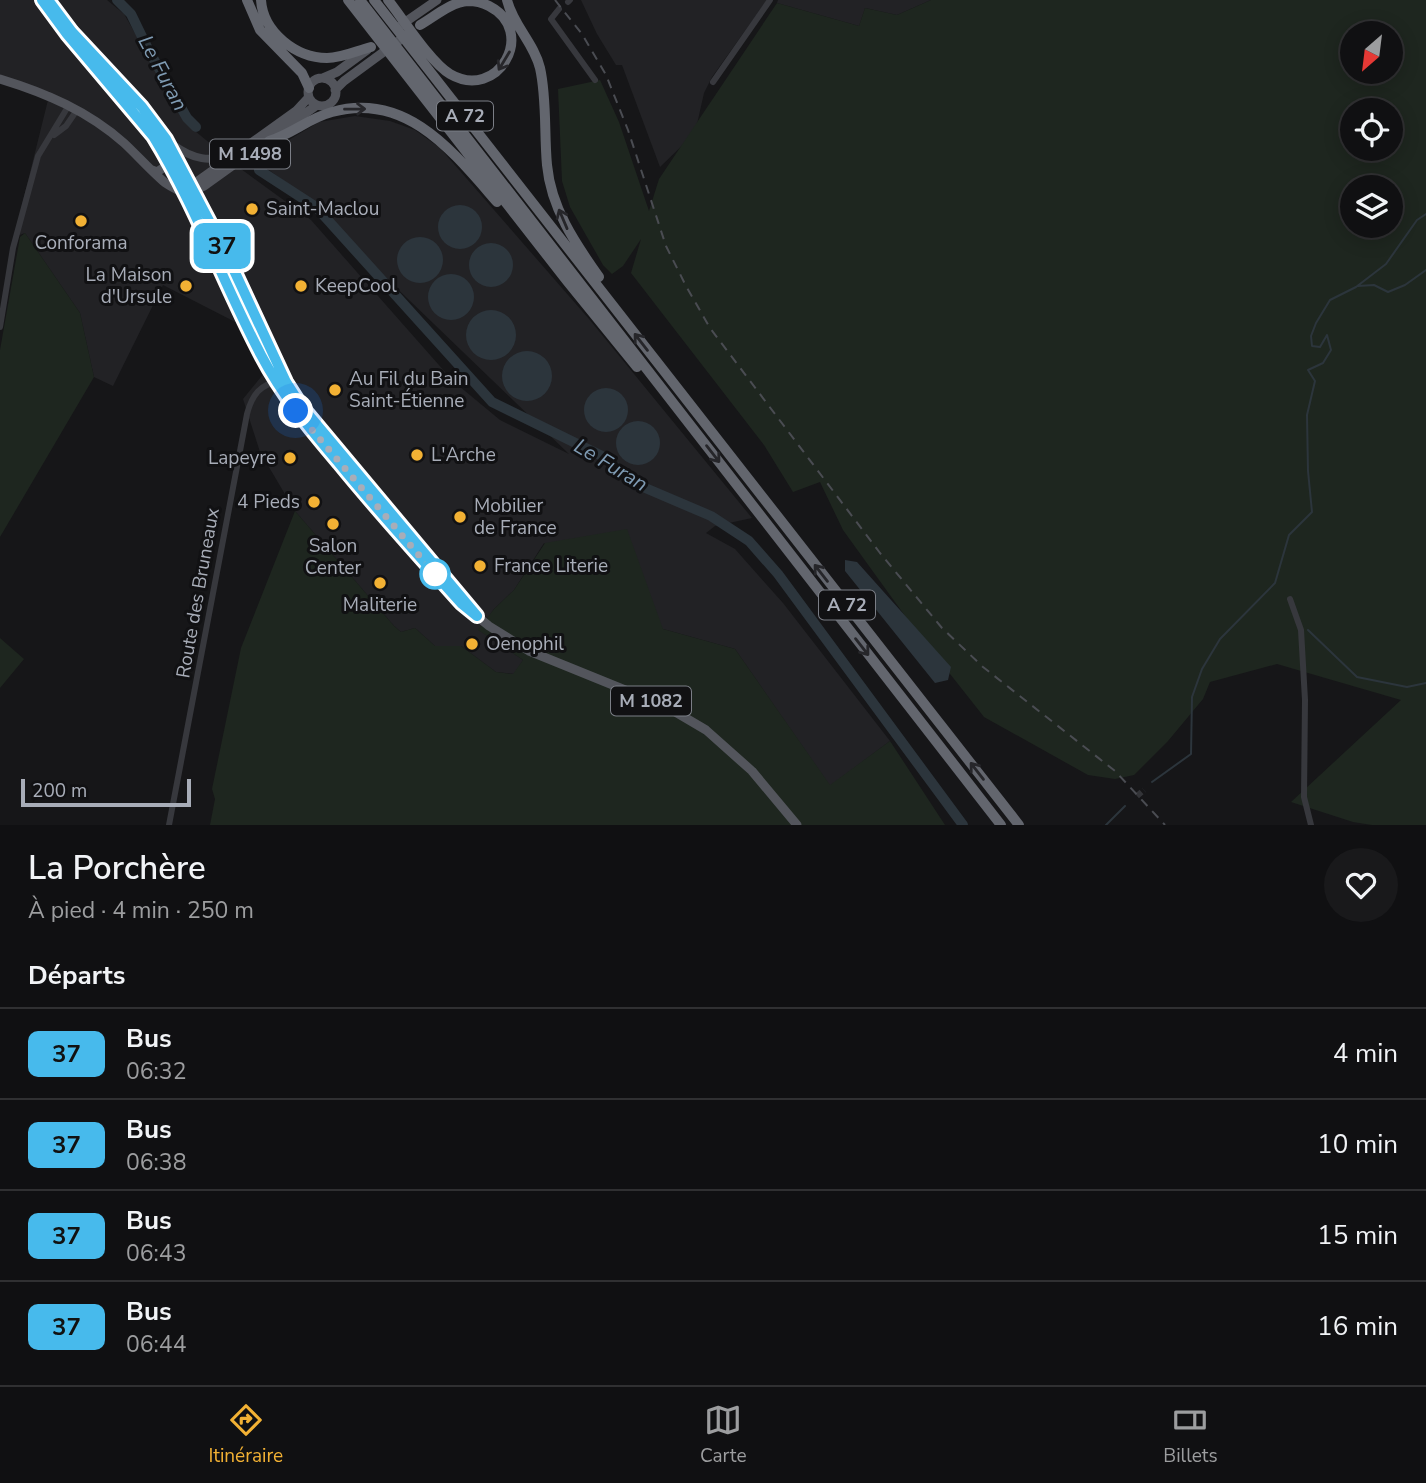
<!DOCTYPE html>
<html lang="fr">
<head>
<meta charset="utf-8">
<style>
  body { margin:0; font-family:"Nunito Sans",sans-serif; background:#19191b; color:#f1f3f6; height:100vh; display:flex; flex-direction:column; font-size:26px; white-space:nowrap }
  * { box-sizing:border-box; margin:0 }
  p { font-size:23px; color:#9c9d9f }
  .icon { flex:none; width:38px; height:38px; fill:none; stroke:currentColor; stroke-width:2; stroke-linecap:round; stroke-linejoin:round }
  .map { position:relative; height:825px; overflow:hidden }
  .panel { display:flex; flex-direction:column; background:#101012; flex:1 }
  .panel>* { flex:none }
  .badge { padding:0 14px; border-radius:10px; font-size:24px; line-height:46px }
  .needle { width:46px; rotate:208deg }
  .controls { position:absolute; left:1340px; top:21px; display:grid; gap:14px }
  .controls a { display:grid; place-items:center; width:63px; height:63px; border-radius:50%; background:#101012; box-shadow:0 4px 18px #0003,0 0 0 2px #303032; font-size:35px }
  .scale { position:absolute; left:21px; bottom:18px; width:170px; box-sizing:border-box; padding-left:7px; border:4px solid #a8adb8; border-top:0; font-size:19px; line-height:24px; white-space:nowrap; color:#a8adb8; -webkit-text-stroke:5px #111113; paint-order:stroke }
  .you { position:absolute; width:35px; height:35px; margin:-18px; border:5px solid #fff; border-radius:50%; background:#1a73e8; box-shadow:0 0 0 10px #1a73e833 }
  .map>.badge { position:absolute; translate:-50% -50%; box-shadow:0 0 0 4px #fff }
  h2 { padding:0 28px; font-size:26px; line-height:63px }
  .round { display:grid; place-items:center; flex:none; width:74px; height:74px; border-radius:37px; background:#19191b }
  .overview { display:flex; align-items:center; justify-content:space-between; height:119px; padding:0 28px }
  h1 { font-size:33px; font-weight:600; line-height:52px }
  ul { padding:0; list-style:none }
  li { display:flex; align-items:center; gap:21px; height:91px; padding:0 28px; border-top:2px solid #303032 }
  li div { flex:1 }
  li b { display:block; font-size:26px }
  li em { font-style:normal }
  li .badge { min-width:77px; font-weight:700; text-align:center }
  .tabs { display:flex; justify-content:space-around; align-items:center; height:98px; border-top:2px solid #303032; background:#101012; font-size:19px; color:#9c9d9f }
  .tabs a { display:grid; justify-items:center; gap:4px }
  .tabs .selected { color:#f2b134 }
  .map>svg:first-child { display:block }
</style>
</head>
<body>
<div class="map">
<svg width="1426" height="825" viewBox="0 0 1426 825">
  <rect width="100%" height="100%" fill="#161618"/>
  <path fill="#222225" d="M0,0H107L124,14L189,126L241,169L311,220L453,381L500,420L569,454L380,272L319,206L255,160L319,122L355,116L390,121L415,130L440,148L589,319L752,518L715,526L706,533L735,549L783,603L890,741L830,786L735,649L663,629L544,543L514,590L494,609L479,630L523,660L514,674L496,672L461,646H435L415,628L401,632L394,626L295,511L260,452L243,399L265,372L245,327L163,285L113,386L94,377L80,313L25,233L14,237L50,92L0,77Z
    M581,0H767L712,77L704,93L695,133L660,167L622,65H616L597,34Z
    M778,0H931L897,15L865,8L859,26L777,3Z"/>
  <path fill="#1e261f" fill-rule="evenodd" d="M931,0H1426V825H1372L1353,822L1291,802L1401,700L1277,664L1210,682L1203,699L1168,741L1134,775L1115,779L1088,775L984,717L913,627L843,530L820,482L793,492L764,445L631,273L641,239L623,266L612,274L603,265L570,207L562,181L558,89L600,80L619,122L649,211L659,179L777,3L859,26L865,8L897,15ZM1353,33H1391V72H1353ZM1353,110H1391V149H1353ZM1353,187H1391V226H1353Z
    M25,233L80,313L94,377L0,537V350L20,237Z
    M295,511L394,626L401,632L415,628L435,646H461L496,672L513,674L523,660L478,630L494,609L514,590L545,543L627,529L663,629L735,649L830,785L890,741L945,825H210L215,799L212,789L241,648Z
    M0,638L24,659L0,688Z"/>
  <path fill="#2c353c" d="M438 227a22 22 0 1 1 44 0a22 22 0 1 1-44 0Z
    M397 260a23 23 0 1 1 46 0a23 23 0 1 1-46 0Z
    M469 265a22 22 0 1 1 44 0a22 22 0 1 1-44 0Z
    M428 297a23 23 0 1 1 46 0a23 23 0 1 1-46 0Z
    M466 335a25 25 0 1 1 50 0a25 25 0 1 1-50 0Z
    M502 376a25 25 0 1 1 50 0a25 25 0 1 1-50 0Z
    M584 410a22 22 0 1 1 44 0a22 22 0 1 1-44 0Z
    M616 443a22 22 0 1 1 44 0a22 22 0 1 1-44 0Z
    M845,560L857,562L951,667L948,680L935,683L845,571Z"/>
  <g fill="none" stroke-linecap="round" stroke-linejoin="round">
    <path stroke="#2c353c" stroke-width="2" d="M1358,286L1374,285L1388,292L1405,285L1426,270
      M1308,630L1357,677L1407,687L1426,683
      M1152,782L1191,754L1192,697L1202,669L1220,639L1275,583L1289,535L1312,512L1308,471L1307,415L1315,381L1308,370L1323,363L1331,350L1327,335L1320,347L1312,346L1311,336L1316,323L1330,300L1356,287L1386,264L1417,220L1426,214
      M1106,825L1125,806"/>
    <path stroke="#2c353c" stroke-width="10" d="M117,0L131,14L148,49L187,118L196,127
      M259,170L316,207L492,402L604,457L636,484L711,516L749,541L778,574L963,825"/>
    <path stroke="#333438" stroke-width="6" stroke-dasharray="6 3" stroke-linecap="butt" d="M1137,796L1144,790"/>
    <path stroke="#37383d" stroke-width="6" d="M568,2L570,0
      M559,9L551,19L595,80
      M713,82L770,0
      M54,135L66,126L77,110
      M0,327L13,248L38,156L69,105
      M1290,599L1301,630L1305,700L1304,797L1311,825
      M169,825L247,414C252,395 260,384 280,381"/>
    <path stroke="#45474d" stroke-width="8" d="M42,0L67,34L153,136L182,189
      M58,13C104,70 153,111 187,178
      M172,144C192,159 211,164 233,152"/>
    <path stroke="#53555c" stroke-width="9" d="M401,25L437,0
      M323,78L337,72L367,50
      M308 92a14 14 0 1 1 28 0a14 14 0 1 1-28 0Z
      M0,79C46,93 88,111 124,143C137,155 149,169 163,181C170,187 178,189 185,195
      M335,90L344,81L408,34
      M152,170L157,172L166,166L164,154
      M187,178L286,382L301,407L434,563
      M182,189L262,356L296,411L364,493L461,603L489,626L529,651L667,707L706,730L752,771L797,825
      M191,191L198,181L296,111L309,97
      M190,192L204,186L317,105"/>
    <path stroke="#63666e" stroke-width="10" d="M247,0L260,30L302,73L309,88
      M261,0C263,32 296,58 327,58C342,58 356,51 371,47
      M348,0L567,281L637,367
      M360,0L1001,825
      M374,0L1019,825
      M388,0C403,19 431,63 450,74C498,102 538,31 489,6C483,3 475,1 468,1C451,2 434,17 420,25
      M507,0C513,25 534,43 540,68C547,99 544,133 547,165C551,208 575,243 599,277
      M269,141C292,134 309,118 332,112C407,91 454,153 497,202"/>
    <path stroke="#4a4c52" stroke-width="2" stroke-dasharray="9 7" stroke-linecap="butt" d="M555,0L582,34L606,75L628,130L666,246L686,286L710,328L880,553L942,628L983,667L1115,771L1165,825"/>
  </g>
  <defs><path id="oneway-shaft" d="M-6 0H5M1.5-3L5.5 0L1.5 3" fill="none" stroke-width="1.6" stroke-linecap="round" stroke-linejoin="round" transform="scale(1.75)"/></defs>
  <g stroke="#26262a">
    <use href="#oneway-shaft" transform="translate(504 61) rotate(121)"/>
    <use href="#oneway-shaft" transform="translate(355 109) rotate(-1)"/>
    <use href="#oneway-shaft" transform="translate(563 219) rotate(-113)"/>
    <use href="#oneway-shaft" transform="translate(641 342) rotate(-128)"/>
    <use href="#oneway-shaft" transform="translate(713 454) rotate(52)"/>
    <use href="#oneway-shaft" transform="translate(821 573) rotate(-128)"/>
    <use href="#oneway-shaft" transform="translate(862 647) rotate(52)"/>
    <use href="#oneway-shaft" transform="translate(977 771) rotate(-128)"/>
  </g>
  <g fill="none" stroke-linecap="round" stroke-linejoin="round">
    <defs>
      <path id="line" d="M42,0L67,34L153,136C196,206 223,283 261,355C282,395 310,429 339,463C378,511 420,557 461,603L477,616L302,407L286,382L225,251L166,139L142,107L72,32L48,0"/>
    </defs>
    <use href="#line" stroke="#fff" stroke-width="16"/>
    <use href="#line" stroke="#47baec" stroke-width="10"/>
    <path stroke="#a8adb8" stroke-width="7" stroke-dasharray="0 12.6" d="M296,411L435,574"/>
  </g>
  <g fill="#f2b134" stroke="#111113" stroke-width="2.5">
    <circle cx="252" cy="209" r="7"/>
    <circle cx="81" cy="221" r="7"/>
    <circle cx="186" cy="286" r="7"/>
    <circle cx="301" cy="286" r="7"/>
    <circle cx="335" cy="390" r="7"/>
    <circle cx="417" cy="455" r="7"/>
    <circle cx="290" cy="458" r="7"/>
    <circle cx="314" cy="502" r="7"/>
    <circle cx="460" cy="517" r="7"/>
    <circle cx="333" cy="524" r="7"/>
    <circle cx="480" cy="566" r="7"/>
    <circle cx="380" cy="583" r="7"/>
    <circle cx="472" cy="644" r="7"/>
  </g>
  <circle fill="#fff" stroke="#47baec" stroke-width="3.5" cx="435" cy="574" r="14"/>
  <g text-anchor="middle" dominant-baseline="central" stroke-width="6" stroke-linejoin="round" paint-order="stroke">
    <g fill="#111113" stroke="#7b7e86" stroke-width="2">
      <rect x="437" y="101.5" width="56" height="29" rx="5"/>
      <rect x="210" y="139.5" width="80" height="29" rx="5"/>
      <rect x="819" y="590.5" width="56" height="29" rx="5"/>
      <rect x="611" y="686.5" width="80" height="29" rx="5"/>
    </g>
    <g font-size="18" font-weight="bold" fill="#a8adb8">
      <text x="465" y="116">A 72</text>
      <text x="250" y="154">M 1498</text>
      <text x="847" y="605">A 72</text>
      <text x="651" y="701">M 1082</text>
    </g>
    <g font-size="19" fill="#a8adb8" stroke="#111113" text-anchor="start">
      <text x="266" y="209">Saint-Maclou</text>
      <text x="81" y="243" text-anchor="middle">Conforama</text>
      <text x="172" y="275" text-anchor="end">La Maison<tspan x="172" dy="22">d'Ursule</tspan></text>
      <text x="315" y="286">KeepCool</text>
      <text x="349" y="379">Au Fil du Bain<tspan x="349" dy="22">Saint-Étienne</tspan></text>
      <text x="431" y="455">L'Arche</text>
      <text x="276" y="458" text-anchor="end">Lapeyre</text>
      <text x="300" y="502" text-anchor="end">4 Pieds</text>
      <text x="474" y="506">Mobilier<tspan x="474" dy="22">de France</tspan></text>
      <text x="333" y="546" text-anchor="middle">Salon<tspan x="333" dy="22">Center</tspan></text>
      <text x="494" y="566">France Literie</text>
      <text x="380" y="605" text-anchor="middle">Maliterie</text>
      <text x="486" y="644">Oenophil</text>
    </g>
    <g font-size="19" fill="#a8adb8" stroke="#111113">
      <text transform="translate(198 593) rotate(-80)">Route des Bruneaux</text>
    </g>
    <g font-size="21" font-style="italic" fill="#7f9bb3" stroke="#111113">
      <text transform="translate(163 73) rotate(62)">Le Furan</text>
      <text transform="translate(611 465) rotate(31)">Le Furan</text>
    </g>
  </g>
</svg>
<div class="controls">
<a><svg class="needle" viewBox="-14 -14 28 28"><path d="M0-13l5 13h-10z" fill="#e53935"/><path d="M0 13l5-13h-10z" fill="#9c9d9f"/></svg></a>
<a><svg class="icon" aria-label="locate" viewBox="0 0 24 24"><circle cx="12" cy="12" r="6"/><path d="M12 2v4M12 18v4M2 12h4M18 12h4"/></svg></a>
<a><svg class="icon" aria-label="layers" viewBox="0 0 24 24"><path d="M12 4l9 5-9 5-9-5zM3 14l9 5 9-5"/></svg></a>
</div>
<div class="scale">200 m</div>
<div class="you" style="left:296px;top:411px"></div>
<b class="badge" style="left:222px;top:246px;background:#47baec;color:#111">37</b>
</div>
<section class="panel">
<div class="overview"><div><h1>La Porchère</h1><p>À pied · 4 min · 250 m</p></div><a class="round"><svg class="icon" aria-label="heart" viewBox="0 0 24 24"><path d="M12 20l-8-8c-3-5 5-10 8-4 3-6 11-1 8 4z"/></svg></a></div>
<h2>Départs</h2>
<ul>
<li><span class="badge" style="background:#47baec;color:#111">37</span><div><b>Bus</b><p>06:32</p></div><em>4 min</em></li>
<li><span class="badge" style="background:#47baec;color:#111">37</span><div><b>Bus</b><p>06:38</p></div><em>10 min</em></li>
<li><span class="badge" style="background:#47baec;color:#111">37</span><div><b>Bus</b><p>06:43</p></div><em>15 min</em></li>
<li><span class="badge" style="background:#47baec;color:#111">37</span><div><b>Bus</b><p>06:44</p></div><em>16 min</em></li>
</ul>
</section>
<nav class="tabs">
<a class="selected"><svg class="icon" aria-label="directions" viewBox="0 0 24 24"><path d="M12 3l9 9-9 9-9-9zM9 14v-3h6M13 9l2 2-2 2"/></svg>Itinéraire</a>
<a><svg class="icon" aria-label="map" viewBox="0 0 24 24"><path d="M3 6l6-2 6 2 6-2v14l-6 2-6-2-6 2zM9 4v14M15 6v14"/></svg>Carte</a>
<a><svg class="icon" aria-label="tickets" viewBox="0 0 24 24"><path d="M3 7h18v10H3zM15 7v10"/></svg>Billets</a>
</nav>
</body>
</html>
